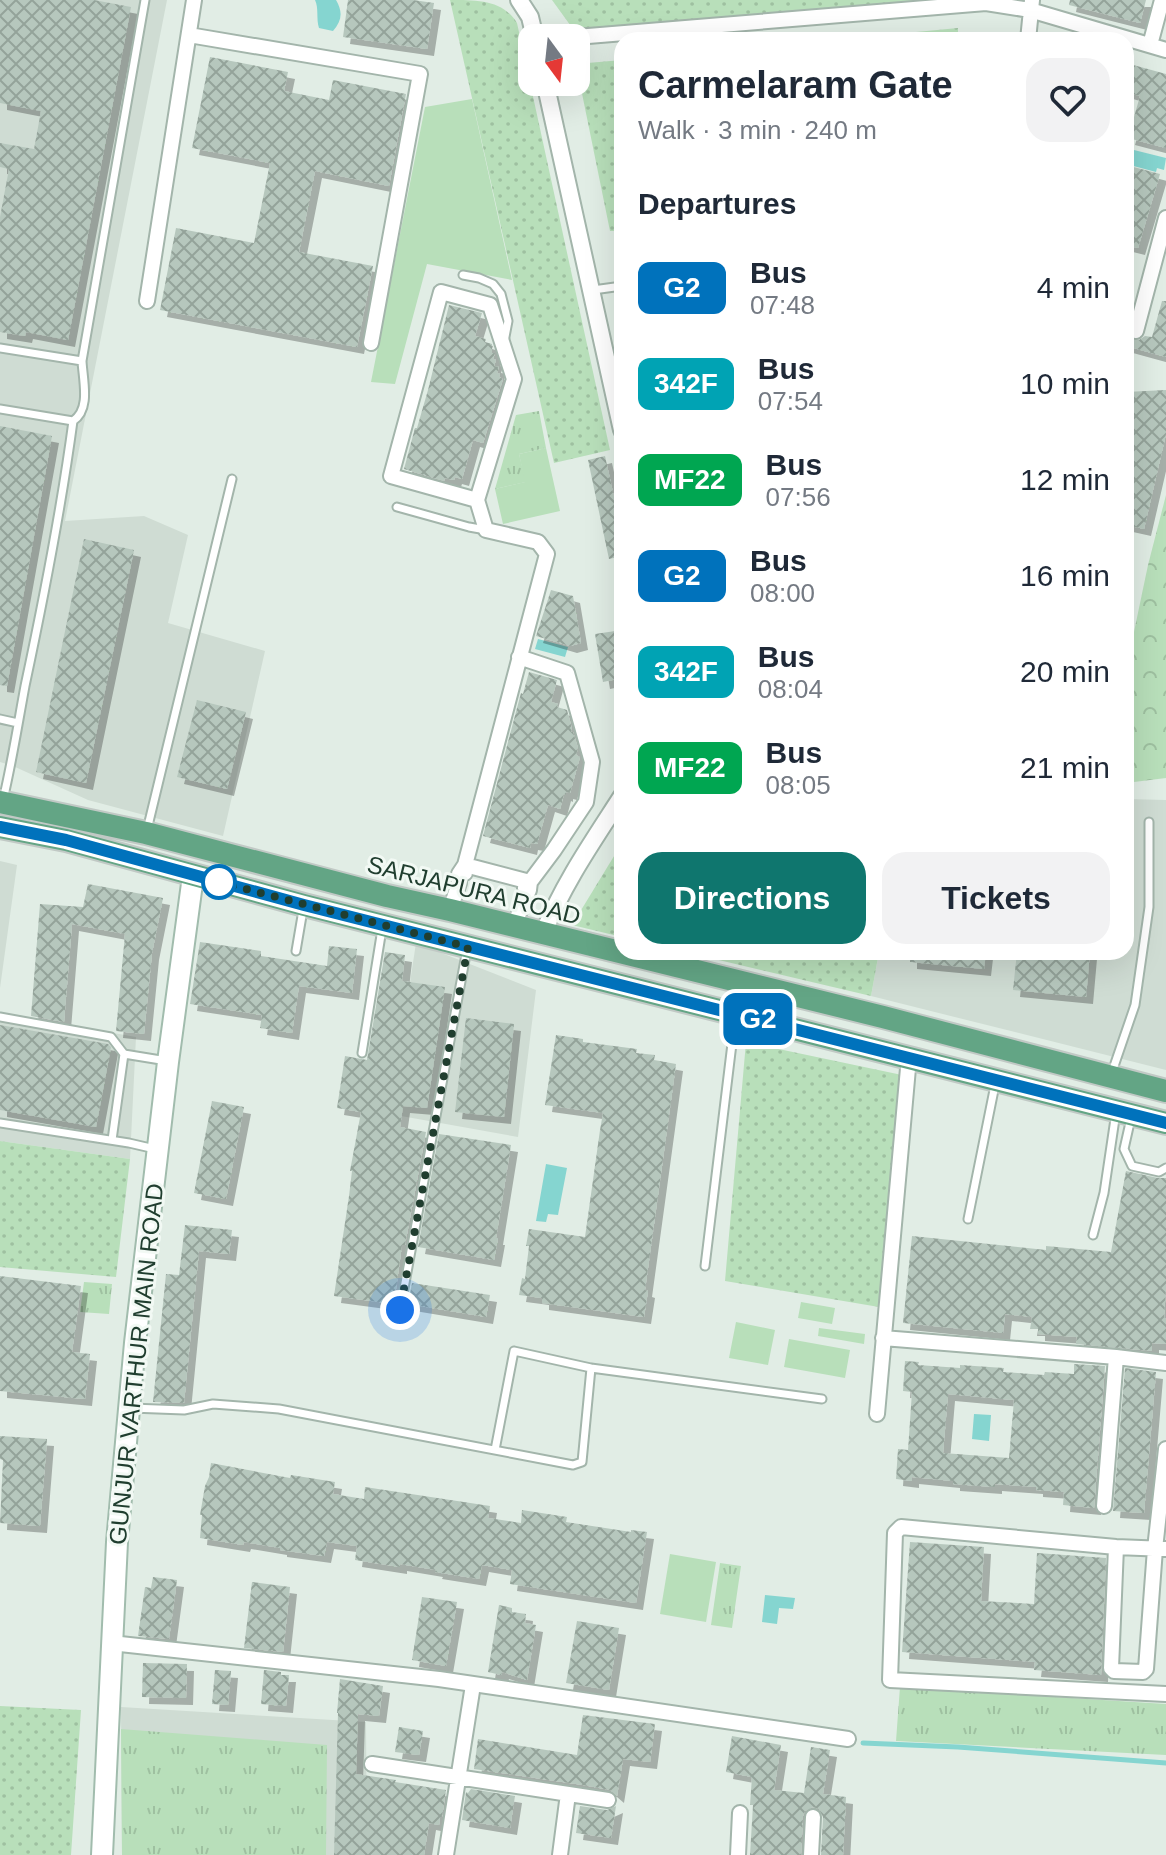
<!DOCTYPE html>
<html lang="en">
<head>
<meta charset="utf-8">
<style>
  body { margin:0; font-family:Helvetica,sans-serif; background:#f2f2f3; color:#1f2937; height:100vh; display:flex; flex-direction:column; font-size:30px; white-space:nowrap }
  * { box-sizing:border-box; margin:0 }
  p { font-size:26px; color:#747a83 }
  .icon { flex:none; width:44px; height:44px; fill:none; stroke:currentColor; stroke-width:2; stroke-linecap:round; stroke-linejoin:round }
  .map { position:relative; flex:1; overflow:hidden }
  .drawer { position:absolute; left:614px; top:32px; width:520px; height:928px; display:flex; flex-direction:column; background:#fff; border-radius:24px; box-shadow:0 8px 32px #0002 }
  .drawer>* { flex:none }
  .badge { padding:0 16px; border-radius:12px; font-size:28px; line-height:52px }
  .needle { width:52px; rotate:165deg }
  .buttons { position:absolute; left:518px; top:24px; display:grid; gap:16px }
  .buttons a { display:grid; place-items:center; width:72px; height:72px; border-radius:16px; background:#fff; box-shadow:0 8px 32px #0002; font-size:40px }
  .you { position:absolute; width:40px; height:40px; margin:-20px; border:6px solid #fff; border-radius:50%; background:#1a73e8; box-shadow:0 0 0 12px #1a73e833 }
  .map>.badge { position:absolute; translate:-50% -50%; box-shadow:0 0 0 4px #fff }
  h2 { padding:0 24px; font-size:30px; line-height:72px }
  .round { display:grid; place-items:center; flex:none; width:84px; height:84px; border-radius:24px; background:#f2f2f3 }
  .overview { display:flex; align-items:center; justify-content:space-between; height:136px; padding:0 24px }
  h1 { font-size:38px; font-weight:700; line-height:60px }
  .primary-button { display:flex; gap:16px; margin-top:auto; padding:16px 24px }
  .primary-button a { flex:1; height:92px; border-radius:24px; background:#0f766e; color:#fff; font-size:32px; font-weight:700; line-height:92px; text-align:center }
  .primary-button a+a { background:#f2f2f3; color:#1f2937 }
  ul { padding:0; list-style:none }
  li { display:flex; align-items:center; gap:24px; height:96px; padding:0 24px }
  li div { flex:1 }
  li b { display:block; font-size:30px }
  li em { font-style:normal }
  li .badge { min-width:88px; font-weight:700; text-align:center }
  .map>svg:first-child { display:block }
</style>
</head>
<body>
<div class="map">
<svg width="1166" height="1855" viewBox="0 0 1166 1855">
  <defs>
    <pattern id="grass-dots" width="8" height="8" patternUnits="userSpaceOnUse" patternTransform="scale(2)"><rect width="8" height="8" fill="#b8dfba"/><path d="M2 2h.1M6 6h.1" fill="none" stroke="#9ec0a0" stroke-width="1.8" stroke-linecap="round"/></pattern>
    <pattern id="forest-crowns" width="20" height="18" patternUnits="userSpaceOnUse" patternTransform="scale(2)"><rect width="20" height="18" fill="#b8dfba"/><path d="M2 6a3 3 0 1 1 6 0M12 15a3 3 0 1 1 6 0" fill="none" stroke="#9ec0a0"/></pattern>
    <pattern id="park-tufts" width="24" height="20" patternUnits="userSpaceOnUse" patternTransform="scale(2)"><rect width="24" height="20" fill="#b8dfba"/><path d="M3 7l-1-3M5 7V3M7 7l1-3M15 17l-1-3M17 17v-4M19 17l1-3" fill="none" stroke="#9ec0a0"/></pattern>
    <pattern id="building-cross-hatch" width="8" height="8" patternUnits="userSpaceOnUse" patternTransform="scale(2)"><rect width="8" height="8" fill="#b6c7bd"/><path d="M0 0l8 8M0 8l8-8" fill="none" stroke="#94a39a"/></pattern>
    <filter id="shadow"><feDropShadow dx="7" dy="7" stdDeviation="0" flood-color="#0004"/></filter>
  </defs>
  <rect width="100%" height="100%" fill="#e1ede5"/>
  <path fill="#cfdcd3" d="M0,0H167L65,521L144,516L188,535L168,623L265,651L223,836L88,800L13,766L0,762Z
    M1126,799L1166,800V1070L871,996L879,952H1126Z
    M0,861L17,865L0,988Z
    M416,943L536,990L518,1137L390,1114Z
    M0,1013L136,1037L130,1159L0,1141Z
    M121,1707L366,1722L367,1855H122Z"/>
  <path fill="url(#grass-dots)" d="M450,0C478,0 503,0 517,23L610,450L554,463Z
    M552,0H960V2L573,29Z
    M958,28V40H832Z
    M622,60V231H610L576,64Z
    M622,843V937L572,925Z
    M685,952H879L871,996Z
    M746,1042L902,1075L879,1307L725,1281Z
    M0,1141L130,1159L116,1277L0,1267Z
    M0,1706L81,1710L71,1855H0Z"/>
  <path fill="url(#forest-crowns)" d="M1166,495V778L1126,783V670L1148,565Z"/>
  <path fill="url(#park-tufts)" d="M539,411L546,448L519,454L526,482L495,489L516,415Z
    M84,1282L112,1284L109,1314L80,1312Z
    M720,1563L741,1566L732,1628L711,1625Z
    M900,1687L1166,1704V1755L896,1741Z
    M121,1729L327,1745L326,1855H122Z"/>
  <path fill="#b8dfba" d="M472,99L512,280L427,264L395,384L371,382L425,107Z
    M546,448L560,511L503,524L495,489L525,482L519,454Z
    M801,1302L835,1308L832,1324L798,1318Z
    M736,1322L775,1330L768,1365L729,1358Z
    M819,1328L865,1334L864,1344L818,1336Z
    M789,1339L850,1350L845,1378L784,1367Z
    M670,1554L716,1562L706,1622L660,1614Z"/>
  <path fill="#85d5d0" d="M315,0H336C343,12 342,21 333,31L319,28C316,19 319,8 315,0Z
    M1126,148L1166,158L1164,170L1157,168L1156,172L1126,164Z
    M538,639L568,647L565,657L535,649Z
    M546,1164L567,1168L558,1215L548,1214L546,1222L536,1221Z
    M974,1414L991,1415L989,1441L972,1439Z
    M765,1595L795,1598L793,1609L779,1608L777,1624L762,1622Z"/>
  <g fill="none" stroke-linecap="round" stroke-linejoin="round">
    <path stroke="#85d5d0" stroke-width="5" d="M863,1743L958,1747L1166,1763"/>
  </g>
  <path fill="url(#building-cross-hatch)" fill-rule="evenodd" filter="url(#shadow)" d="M0,0H94L131,7L68,340L26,332L25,336L0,332V217L9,169L0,167V143L34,149L41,111L0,103Z
    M348,0H413L434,3L427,49L343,37Z
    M1070,0H1146L1140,23L1069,5Z
    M210,57L288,72L284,91L329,100L333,80L406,94L389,186L315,171L299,252L373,266L357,347L160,310L176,228L254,243L270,163L192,148Z
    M1126,63L1166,74V148L1128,138L1140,96L1126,92Z
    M1126,165L1160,174L1138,248L1126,245Z
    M1162,301H1166V357L1126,346V330L1128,337L1133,340H1139L1145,336L1152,337Z
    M449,305L482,313L475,336L486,339L485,342L492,344V353H495L493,359L496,360L494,366L499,367L497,373L500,374L499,377L503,379L483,443L473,440L462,479L455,477L454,480L445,478L444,481L404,469L415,428H417L428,390Z
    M1166,390V434L1144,529L1126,525V440L1133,414L1126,415V392Z
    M0,426L52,436L7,686L0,685Z
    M605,456L622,534V556L609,559L588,460Z
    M84,539L134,550L86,783L36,772Z
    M551,590L573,596L581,643L570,646L536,636Z
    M622,630V678L603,682L595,634Z
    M529,672L557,680L551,702L558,704L557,707L567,710L572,729L571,732H573L578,748L576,755L580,757L570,793L566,792V795L564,794L560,809L548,805L537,844L531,843L530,848L483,836L521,693L523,694Z
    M197,700L246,712L227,789L177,777Z
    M88,884L163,898L152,953L144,1034L116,1031L125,934L72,924L64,1022L31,1016L40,904L83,907Z
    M200,942L261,951V956L327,966L329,946L357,949L352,993L299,986L292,1033L260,1028L262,1015L190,1004Z
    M385,952L405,955L402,981L445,987L427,1108L403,1106L400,1127L426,1132L405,1245H402L394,1304L334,1296L349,1196L352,1171H350L361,1112L337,1108L345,1056L367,1060Z
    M910,952H986L984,969L910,962Z
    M1017,952H1090L1086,997L1013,990Z
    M466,1018L514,1024L504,1117L455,1112Z
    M0,1025L108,1044L111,1047L96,1127L0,1110Z
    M556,1035L583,1039V1042L637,1049L636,1053L655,1055L654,1060L676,1064L645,1290L648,1291L644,1317L542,1303V1298L519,1295L522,1278L525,1279L529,1246H526L529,1229L585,1237L600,1130L603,1113L545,1105Z
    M212,1101L244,1107L226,1199L194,1193Z
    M439,1134L511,1145L496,1238H498L494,1260L418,1247Z
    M1126,1171L1158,1178H1166V1287L1164,1318H1166V1344L1152,1343V1351L1076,1344L1077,1337L1038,1334V1329H1030L1032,1317L1005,1314L1003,1333L903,1323L912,1236L1046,1250V1246L1111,1252Z
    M185,1225L232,1230L229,1254L199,1251L184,1403L153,1402L166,1274L179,1275Z
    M0,1276L81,1286L72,1352L90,1354L85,1399L0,1391Z
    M412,1283L490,1295L486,1317L408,1304Z
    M905,1361L919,1362L918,1365L960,1368V1365L1004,1368L1003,1372L1044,1375L1045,1372L1074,1374V1364L1105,1366L1094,1508L1063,1505L1064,1492L1036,1490V1487L995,1484V1487L953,1484V1481L912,1477V1481L896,1479L898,1449L908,1450L912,1392L903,1391ZM948,1394L1014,1400L1009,1458L943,1453Z
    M1125,1368L1156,1372L1144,1513L1113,1511Z
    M0,1436L47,1439L40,1526L0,1523L3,1460L0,1459Z
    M211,1463L290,1478L291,1475L335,1482L333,1494L364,1499L365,1487L490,1506L488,1518L521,1523L522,1510L567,1517L566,1522L631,1532V1530L647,1532L636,1603L510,1584L512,1570L482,1565L479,1579L435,1572L436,1570L400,1564V1567L355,1560L357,1546L327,1542L324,1556L280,1550V1548L244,1542L243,1545L200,1538L202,1515H200L205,1486L209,1477Z
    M910,1542L984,1547L981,1601L1034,1604L1037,1553L1106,1558L1101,1675L1034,1670L1035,1662L902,1652Z
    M153,1577L177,1580L169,1639L138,1636L145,1587L151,1588Z
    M252,1582L290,1587L283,1652L244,1648Z
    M422,1597L457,1602L446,1666L412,1660Z
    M499,1605L512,1608V1612L526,1614L525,1623L536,1625L527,1680L502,1672L501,1675L488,1672Z
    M577,1621L619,1628L609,1690L566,1683Z
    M143,1663L187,1664L186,1698L142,1697Z
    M215,1670L231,1671L228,1705L212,1704Z
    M264,1670L281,1672V1675H289L286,1706L261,1704Z
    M340,1679L383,1686L379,1716L358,1714L356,1774L396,1780L395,1782L446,1790L442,1817H440L439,1825L429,1823L424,1855H334L338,1713H337Z
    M583,1715L655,1724L650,1762L623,1759L617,1796L610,1790L583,1785L474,1769L478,1739L577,1755Z
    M399,1727L423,1731L419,1755L395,1752Z
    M732,1736L781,1745L774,1790L804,1793L811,1747L830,1750L823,1794L846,1797L843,1855H821L823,1817L819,1809L813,1807L805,1811L803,1816L801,1855H750L753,1805H750L752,1777L726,1772Z
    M471,1789L515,1796L510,1828L462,1820L466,1792L468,1793Z
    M580,1806L607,1810L616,1806L611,1838L576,1833Z"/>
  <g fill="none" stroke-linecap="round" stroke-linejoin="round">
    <defs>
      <path id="service" d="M463,275L479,278L493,284L501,294L508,321L504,342
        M593,290L622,286
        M0,348L82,361L145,0
        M0,409L73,421C61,511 44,597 25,686C18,724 12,762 3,800
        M73,421C91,409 83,381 82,361
        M397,507L469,527L486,530
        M0,719L18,723
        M147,830L232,479
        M296,951L303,910
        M0,1017L111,1037L124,1054L167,1061
        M362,1053L382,929
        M1111,1075L1135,1005L1149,907V822
        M1131,1118L1124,1149L1132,1166L1159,1172L1166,1168
        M0,1123L129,1143L155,1149
        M112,1140L124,1054
        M968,1219L995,1085
        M1093,1235L1104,1193L1116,1112
        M705,1266L735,1019
        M400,1310L467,949
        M131,1408L184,1410L213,1404L279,1409L573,1465L582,1462L591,1368
        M495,1450L514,1351L591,1368L822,1399"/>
      <path id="minor" d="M189,35L420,74L371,343
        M564,38L986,3L1030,10L1166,50
        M1028,40L1032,0
        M1150,45L1162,0
        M147,301L194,0
        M1136,331L1166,218
        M465,873V865L530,882L525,888
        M450,910L459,883V874L465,865L547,554L538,542L486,530L477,500L514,379L490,305L441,292L391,476L477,500
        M514,925L529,890L530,882L554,850L586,802L592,762L567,673L519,657
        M883,1338L1116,1357L1166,1363
        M877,1414L909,1057
        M1104,1506L1116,1357
        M1116,1547L1111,1668L1114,1671L1143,1672L1146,1669L1155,1549L1166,1449
        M1166,1549L1116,1547L901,1527L895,1533L890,1680L1166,1694
        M111,1643L439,1679L848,1739
        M372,1764L608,1800
        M446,1855L473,1685
        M560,1855L568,1794
        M738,1855L740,1813
        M811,1855L813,1817"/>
      <path id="tertiary" d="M519,0L530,17L535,38
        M545,82L622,430
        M543,934C563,884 593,841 622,796"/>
      <path id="secondary" d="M102,1855L117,1542L135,1343L168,1062L193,876"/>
      <path id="primary" d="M0,802L146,833L387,896L450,910L883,1017L1166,1091
        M0,827L66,840L304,905L1166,1123"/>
    </defs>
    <use href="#service" stroke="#a3b5ab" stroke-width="11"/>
    <use href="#minor" stroke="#a3b5ab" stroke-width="18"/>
    <use href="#tertiary" stroke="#a3b5ab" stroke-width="20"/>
    <use href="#secondary" stroke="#a1bcad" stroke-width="24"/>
    <use href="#primary" stroke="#c1c9c5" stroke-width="26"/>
    <use href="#service" stroke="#fff" stroke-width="7"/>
    <use href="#minor" stroke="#fff" stroke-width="14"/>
    <use href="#tertiary" stroke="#fff" stroke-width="16"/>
    <use href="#secondary" stroke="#fff" stroke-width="20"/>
    <use href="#primary" stroke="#63a585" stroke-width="22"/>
  </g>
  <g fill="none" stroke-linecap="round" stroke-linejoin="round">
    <defs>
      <path id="line" d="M0,827L66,840L304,905L1166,1123"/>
    </defs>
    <use href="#line" stroke="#fff" stroke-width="18"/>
    <use href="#line" stroke="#0072bc" stroke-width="12"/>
    <path stroke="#203e2f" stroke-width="8" stroke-dasharray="0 14.4" d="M219,882L468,947L400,1310"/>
  </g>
  <circle fill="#fff" stroke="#0072bc" stroke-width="4" cx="219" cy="882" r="16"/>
  <g text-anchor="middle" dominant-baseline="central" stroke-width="6" stroke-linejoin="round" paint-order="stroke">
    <g font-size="24" fill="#203e2f" stroke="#f2f9f4">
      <text transform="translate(474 890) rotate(14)">SARJAPURA ROAD</text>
      <text transform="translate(136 1364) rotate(-84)">GUNJUR VARTHUR MAIN ROAD</text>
    </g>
  </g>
</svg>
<div class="buttons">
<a><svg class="needle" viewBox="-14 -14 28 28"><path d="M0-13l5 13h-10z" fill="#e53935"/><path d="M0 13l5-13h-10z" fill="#747a83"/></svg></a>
</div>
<div class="you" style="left:400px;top:1310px"></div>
<b class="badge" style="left:758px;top:1019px;background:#0072bc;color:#fff">G2</b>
<section class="drawer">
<div class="overview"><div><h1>Carmelaram Gate</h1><p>Walk · 3 min · 240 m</p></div><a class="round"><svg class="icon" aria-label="heart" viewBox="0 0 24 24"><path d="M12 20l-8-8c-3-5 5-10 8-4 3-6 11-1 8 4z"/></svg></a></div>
<h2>Departures</h2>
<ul>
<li><span class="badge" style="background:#0072bc;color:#fff">G2</span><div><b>Bus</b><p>07:48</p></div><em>4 min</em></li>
<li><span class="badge" style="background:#00a3b4;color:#fff">342F</span><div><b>Bus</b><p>07:54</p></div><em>10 min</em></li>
<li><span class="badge" style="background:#00a651;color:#fff">MF22</span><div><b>Bus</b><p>07:56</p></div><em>12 min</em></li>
<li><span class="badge" style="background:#0072bc;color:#fff">G2</span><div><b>Bus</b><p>08:00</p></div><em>16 min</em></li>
<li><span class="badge" style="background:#00a3b4;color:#fff">342F</span><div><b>Bus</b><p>08:04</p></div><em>20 min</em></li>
<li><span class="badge" style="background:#00a651;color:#fff">MF22</span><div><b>Bus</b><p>08:05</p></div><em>21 min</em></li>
</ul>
<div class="primary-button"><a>Directions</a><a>Tickets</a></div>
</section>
</div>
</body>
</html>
